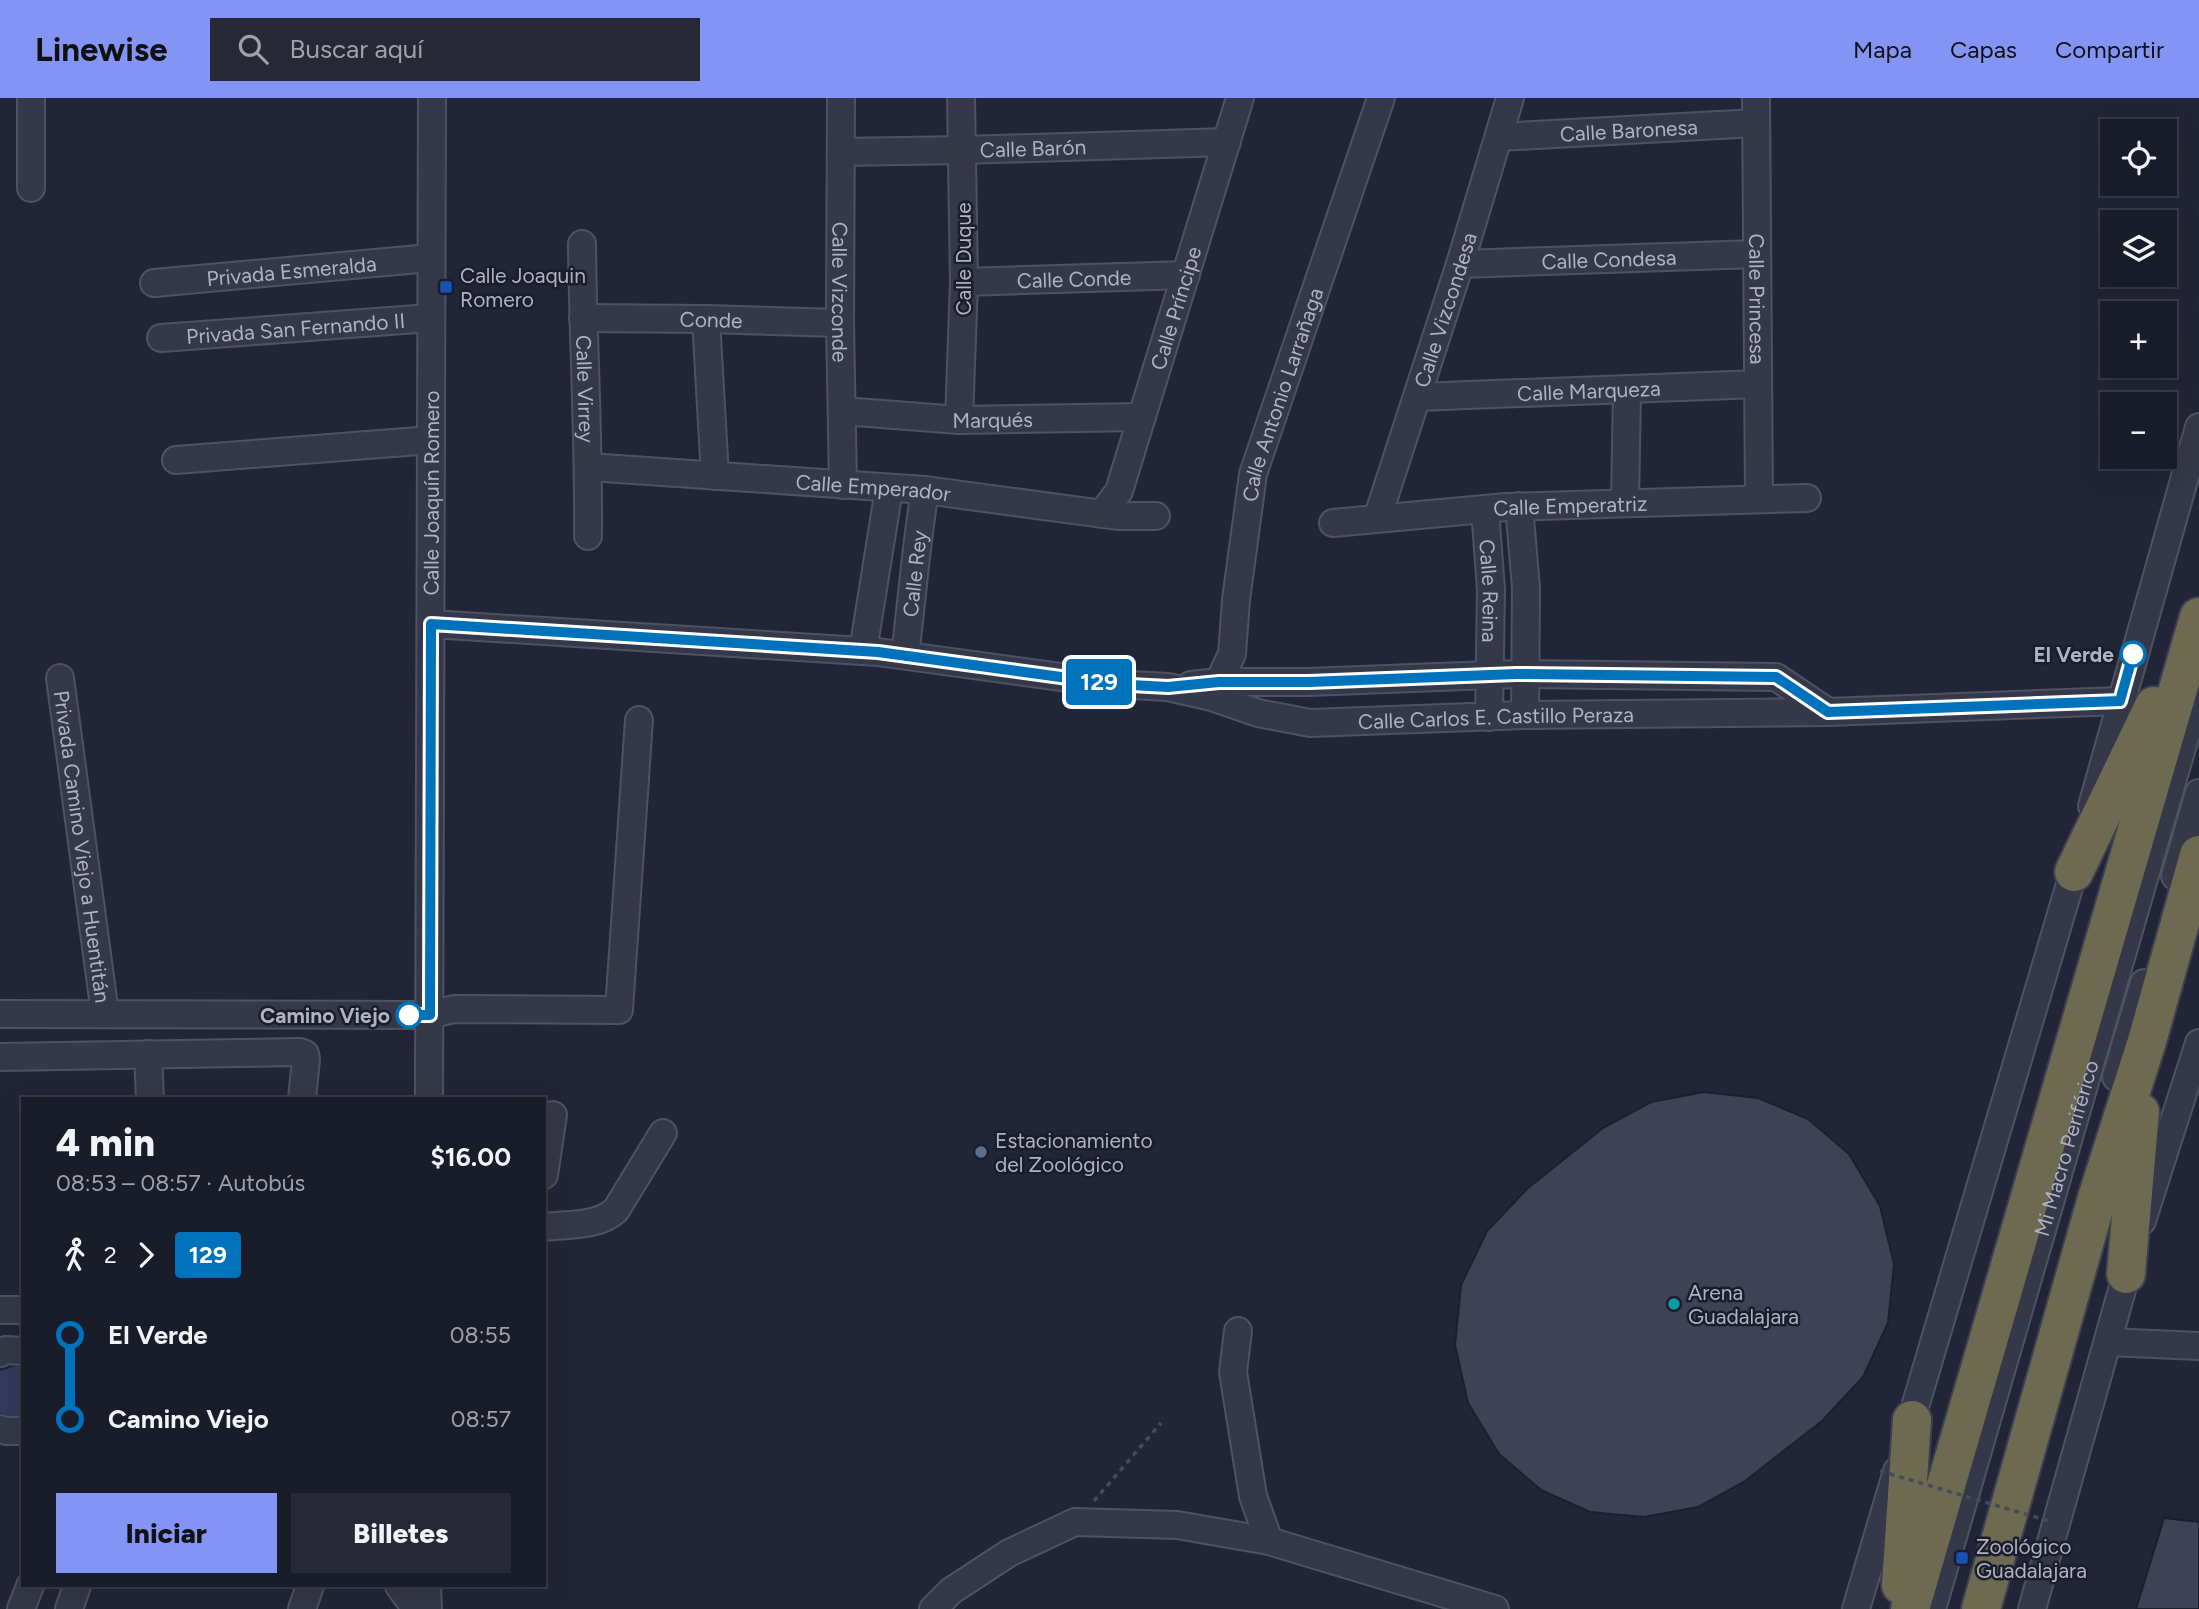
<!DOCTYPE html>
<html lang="es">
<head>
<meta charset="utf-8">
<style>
  body { margin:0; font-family:Figtree,sans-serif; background:#262935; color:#f1f3f6; height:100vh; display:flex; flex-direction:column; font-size:26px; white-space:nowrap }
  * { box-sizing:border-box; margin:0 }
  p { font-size:23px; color:#9fa1a8 }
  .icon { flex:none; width:38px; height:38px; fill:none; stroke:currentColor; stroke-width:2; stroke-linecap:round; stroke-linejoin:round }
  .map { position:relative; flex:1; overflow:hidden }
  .panel { position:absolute; left:21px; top:999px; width:525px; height:490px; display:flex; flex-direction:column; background:#191c29; border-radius:0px; box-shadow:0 7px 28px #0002,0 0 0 2px #373a46 }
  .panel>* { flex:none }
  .badge { padding:0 14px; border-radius:5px; font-size:24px; line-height:46px }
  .buttons { position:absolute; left:2100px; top:21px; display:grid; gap:14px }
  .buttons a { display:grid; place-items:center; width:77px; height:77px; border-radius:0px; background:#191c29; box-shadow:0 7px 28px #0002,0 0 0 2px #373a46; font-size:35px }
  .map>.badge { position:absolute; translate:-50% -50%; box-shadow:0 0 0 4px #fff }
  .legs { display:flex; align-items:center; gap:10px; height:77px; padding:0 35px; font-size:23px }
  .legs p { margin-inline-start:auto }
  .overview { display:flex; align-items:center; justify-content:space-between; height:119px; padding:0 35px }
  h1 { font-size:38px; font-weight:800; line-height:52px }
  .action { display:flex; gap:14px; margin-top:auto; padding:14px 35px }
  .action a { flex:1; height:80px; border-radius:0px; background:#8394f5; color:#111; font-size:28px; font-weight:800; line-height:80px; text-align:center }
  .action a+a { background:#262935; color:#f1f3f6 }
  ul { padding:0 35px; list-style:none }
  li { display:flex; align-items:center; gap:24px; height:84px; font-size:26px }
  li i { display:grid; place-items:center; width:10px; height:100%; margin:0 9px; background:currentColor }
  li i::after { content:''; width:18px; height:18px; margin:-9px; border:5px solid; border-radius:50%; background:#191c29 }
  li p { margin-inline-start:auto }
  li:first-child i { background:linear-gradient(#0000 50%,currentColor 0) }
  li:last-child i { background:linear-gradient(currentColor 50%,#0000 0) }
  header { display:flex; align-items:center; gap:42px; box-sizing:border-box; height:98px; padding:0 35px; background:#8394f5; color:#111 }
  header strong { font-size:33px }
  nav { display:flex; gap:38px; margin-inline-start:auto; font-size:24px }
  .search { width:490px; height:63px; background:#262935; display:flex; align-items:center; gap:18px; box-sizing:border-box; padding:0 24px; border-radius:0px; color:#9fa1a8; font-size:26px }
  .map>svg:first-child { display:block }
</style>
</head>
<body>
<header>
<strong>Linewise</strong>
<div class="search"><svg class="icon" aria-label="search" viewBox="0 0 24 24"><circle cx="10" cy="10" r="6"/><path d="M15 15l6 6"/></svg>Buscar aquí</div>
<nav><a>Mapa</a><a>Capas</a><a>Compartir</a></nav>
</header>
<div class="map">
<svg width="2199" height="1511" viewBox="0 0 2199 1511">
  <rect width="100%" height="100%" fill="#212537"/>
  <path fill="#333a5c" d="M17,1268L23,1270V1318L15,1319L0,1315V1273Z"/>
  <path fill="#3d4257" stroke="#1c1f2e" stroke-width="2" d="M1704,994L1758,1000L1808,1021L1849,1056L1880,1108L1894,1166L1888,1225L1863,1279L1822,1323L1745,1383L1698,1409L1644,1419L1590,1414L1541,1392L1499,1356L1468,1305L1455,1247L1461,1187L1487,1133L1528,1090L1603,1030L1651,1004Z
    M2164,1420L2199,1424V1511H2136Z"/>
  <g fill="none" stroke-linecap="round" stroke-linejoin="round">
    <defs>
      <g id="minor">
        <path d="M31,0V90"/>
        <path id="s1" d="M841,0L840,225L843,387"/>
        <path id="s2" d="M1756,0L1759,401"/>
        <path id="s3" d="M1499,39L1756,25"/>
        <path id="s4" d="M841,54L963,52L1227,44"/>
        <path id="s5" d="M582,146C583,243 589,341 588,438"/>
        <path id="s6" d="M1460,166L1757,156"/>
        <path id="s7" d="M964,184L1186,177"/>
        <path id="s8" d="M154,185L430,160"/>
        <path id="s9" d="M583,220L706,221L840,225"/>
        <path d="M706,221L715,378"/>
        <path id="s10" d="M161,240L430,220"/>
        <path id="s11" d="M1417,299L1758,286"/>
        <path id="s12" d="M843,313L959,322L1142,319"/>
        <path d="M959,322L964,184L961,0"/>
        <path d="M176,362L431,342"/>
        <path id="s13" d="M589,369L925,392L1118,418H1156"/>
        <path d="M1625,404L1627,291"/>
        <path d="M1519,408L1526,490L1525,617"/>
        <path id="s14" d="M1485,411L1491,492L1489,619"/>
        <path id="s15" d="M1102,416L1119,393L1240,0"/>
        <path id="s16" d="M1377,421L1460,166L1510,0"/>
        <path id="s17" d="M1333,425L1506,409L1807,400"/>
        <path id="s18" d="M431,526L878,554L1112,586L1168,589L1212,599L1258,615L1310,625L1525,617L1828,614L2120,603"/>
        <path d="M863,553L889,391"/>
        <path id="s19" d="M905,557C912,502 916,447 925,392"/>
        <path id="s20" d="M60,580L105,916"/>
        <path d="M1191,587L1219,584H1309L1516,576L1776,579L1828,614"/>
        <path id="s21" d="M1212,598L1232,556L1236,502L1253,376L1381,0"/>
        <path d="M2092,708L2199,329"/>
        <path d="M2175,778L2199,695"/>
        <path d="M0,916L430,917L454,911L619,912L639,622"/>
        <path d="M148,956L150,1001"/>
        <path d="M0,959L300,954L305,956L306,961L302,1001"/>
        <path d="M2116,979L2144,885"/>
        <path id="s22" d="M429,1001L432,0"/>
        <path d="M544,1077L553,1017"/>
        <path d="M2142,1123L2199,945"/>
        <path d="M544,1129C568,1126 598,1129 616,1112L663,1035"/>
        <path d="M0,1212H23"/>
        <path d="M1238,1233L1233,1274L1253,1398L1269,1443"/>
        <path d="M2108,1244L2199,1248"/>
        <path d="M0,1255L6,1252L23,1253"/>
        <path d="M0,1331L7,1333H23"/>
        <path d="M1907,1336L2078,759"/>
        <path d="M399,1488L416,1511"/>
        <path d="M427,1488L428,1511"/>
        <path d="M21,1511L30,1488"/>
        <path d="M69,1511L77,1488"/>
        <path d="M302,1511L310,1488"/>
        <path d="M933,1511L951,1493L1009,1455L1075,1424L1177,1427L1269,1443L1495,1511"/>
        <path d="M1856,1511L1897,1373"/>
        <path id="s23" d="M1932,1511L2199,591"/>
        <path d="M2032,1511L2131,1160"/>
      </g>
      <path id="highway" d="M2074,774L2154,608
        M2126,1176L2140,1014
        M1901,1487L1912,1322
        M1910,1511L2199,519
        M1981,1511L2097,1100L2147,943L2199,757"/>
    </defs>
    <use href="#minor" stroke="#4f5262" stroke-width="30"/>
    <use href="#highway" stroke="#3c3f4f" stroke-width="42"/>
    <path stroke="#404e56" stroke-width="3.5" stroke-dasharray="5 5" stroke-linecap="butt" d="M1094,1403L1161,1325"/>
    <use href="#minor" stroke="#343848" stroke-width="26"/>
    <use href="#highway" stroke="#6e6951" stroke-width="38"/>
    <path stroke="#404e56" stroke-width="3.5" stroke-dasharray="5 5" stroke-linecap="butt" d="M1880,1373L2049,1423"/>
  </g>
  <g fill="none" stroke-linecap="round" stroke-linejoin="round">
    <defs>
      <path id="line-1" d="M409,917H430L431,526L878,554L1112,586L1168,589L1219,584H1309L1516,576L1776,579L1828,614L2120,603L2133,556"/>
    </defs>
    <use href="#line-1" stroke="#fff" stroke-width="16"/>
    <use href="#line-1" stroke="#0072bc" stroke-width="10"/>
  </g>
  <g fill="#1a4fb4" stroke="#1a1d2c" stroke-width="2.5">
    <rect x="439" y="182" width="14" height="14" rx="3.5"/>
    <rect x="1955" y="1453" width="14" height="14" rx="3.5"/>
  </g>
  <g fill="#fff" stroke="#0072bc" stroke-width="3.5">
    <circle cx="2133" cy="556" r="12"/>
    <circle cx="409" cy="917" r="12"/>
  </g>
  <circle fill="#5c6f8a" stroke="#1a1d2c" stroke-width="2.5" cx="981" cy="1054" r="7"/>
  <circle fill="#0f9aa8" stroke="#1a1d2c" stroke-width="2.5" cx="1674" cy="1206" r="7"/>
  <g text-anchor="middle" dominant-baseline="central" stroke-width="5" stroke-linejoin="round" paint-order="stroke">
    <g font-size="21" fill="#afb2c4" stroke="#1a1d2c">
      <text stroke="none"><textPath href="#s3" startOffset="130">Calle Baronesa</textPath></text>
      <text stroke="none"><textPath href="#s4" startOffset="192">Calle Barón</textPath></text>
      <text transform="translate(963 161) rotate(-90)">Calle Duque</text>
      <text stroke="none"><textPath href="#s6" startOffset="149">Calle Condesa</textPath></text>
      <text stroke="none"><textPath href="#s8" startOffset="138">Privada Esmeralda</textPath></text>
      <text stroke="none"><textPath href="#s7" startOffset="110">Calle Conde</textPath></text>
      <text stroke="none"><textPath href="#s1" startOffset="194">Calle Vizconde</textPath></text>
      <text stroke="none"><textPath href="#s2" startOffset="201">Calle Princesa</textPath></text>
      <text stroke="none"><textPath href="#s15" startOffset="220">Calle Príncipe</textPath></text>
      <text stroke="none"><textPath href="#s16" startOffset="220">Calle Vizcondesa</textPath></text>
      <text stroke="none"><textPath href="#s9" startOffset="128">Conde</textPath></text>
      <text stroke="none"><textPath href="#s10" startOffset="135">Privada San Fernando II</textPath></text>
      <text stroke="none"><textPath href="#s5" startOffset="145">Calle Virrey</textPath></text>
      <text stroke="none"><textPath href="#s11" startOffset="172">Calle Marqueza</textPath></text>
      <text stroke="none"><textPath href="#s21" startOffset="312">Calle Antonio Larrañaga</textPath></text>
      <text stroke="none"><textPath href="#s12" startOffset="150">Marqués</textPath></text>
      <text stroke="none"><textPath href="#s13" startOffset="285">Calle Emperador</textPath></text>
      <text stroke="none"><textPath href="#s22" startOffset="606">Calle Joaquín Romero</textPath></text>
      <text stroke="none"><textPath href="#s17" startOffset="238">Calle Emperatriz</textPath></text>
      <text stroke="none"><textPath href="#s19" startOffset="82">Calle Rey</textPath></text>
      <text stroke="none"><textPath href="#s14" startOffset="82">Calle Reina</textPath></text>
      <text stroke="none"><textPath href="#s18" startOffset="1073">Calle Carlos E. Castillo Peraza</textPath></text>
      <text stroke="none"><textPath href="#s20" startOffset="170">Privada Camino Viejo a Huentitán</textPath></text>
      <text stroke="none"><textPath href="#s23" startOffset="480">Mi Macro Periférico</textPath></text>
    </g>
    <g font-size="21" fill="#afb2c4" stroke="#1a1d2c" text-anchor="start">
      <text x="460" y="177">Calle Joaquin<tspan x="460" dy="24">Romero</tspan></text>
      <text x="995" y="1042">Estacionamiento<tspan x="995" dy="24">del Zoológico</tspan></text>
      <text x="1688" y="1194">Arena<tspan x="1688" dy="24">Guadalajara</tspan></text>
      <text x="1976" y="1448">Zoológico<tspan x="1976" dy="24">Guadalajara</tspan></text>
    </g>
    <g font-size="21" font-weight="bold" fill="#afb2c4" stroke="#1a1d2c" text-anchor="end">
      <text x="2114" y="556">El Verde</text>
      <text x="390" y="917">Camino Viejo</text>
    </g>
  </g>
</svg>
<div class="buttons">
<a><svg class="icon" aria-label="locate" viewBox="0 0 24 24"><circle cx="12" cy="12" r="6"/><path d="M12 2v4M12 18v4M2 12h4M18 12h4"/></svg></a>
<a><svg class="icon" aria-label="layers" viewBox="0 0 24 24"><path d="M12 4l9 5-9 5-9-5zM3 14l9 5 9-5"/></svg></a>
<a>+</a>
<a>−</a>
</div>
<b class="badge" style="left:1099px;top:584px;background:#0072bc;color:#fff">129</b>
<section class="panel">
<div class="overview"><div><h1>4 min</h1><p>08:53 – 08:57 · Autobús</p></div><b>$16.00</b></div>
<div class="legs"><svg class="icon" aria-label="walk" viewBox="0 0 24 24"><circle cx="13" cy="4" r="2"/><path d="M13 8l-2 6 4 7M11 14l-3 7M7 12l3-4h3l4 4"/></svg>2<svg class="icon" aria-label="forward" viewBox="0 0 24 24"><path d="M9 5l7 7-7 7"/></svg><b class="badge" style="background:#0072bc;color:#fff">129</b></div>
<ul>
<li><i style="color:#0072bc"></i><b>El Verde</b><p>08:55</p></li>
<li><i style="color:#0072bc"></i><b>Camino Viejo</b><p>08:57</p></li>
</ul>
<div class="action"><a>Iniciar</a><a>Billetes</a></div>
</section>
</div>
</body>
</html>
